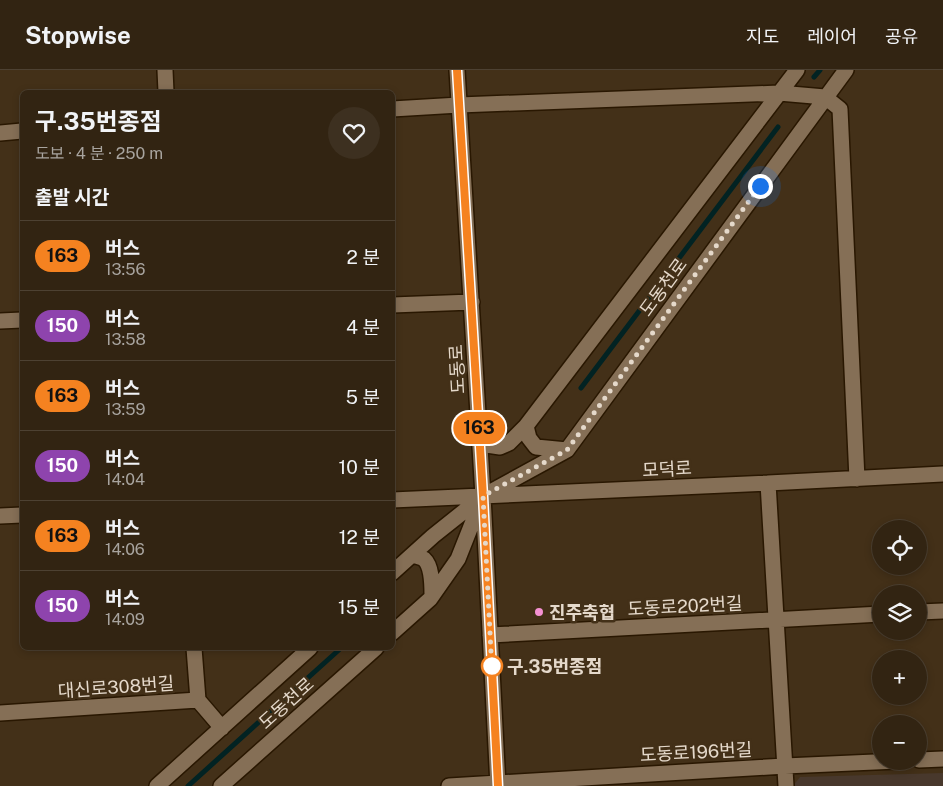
<!DOCTYPE html>
<html lang="ko">
<head>
<meta charset="utf-8">
<style>
  body { margin:0; font-family:"Public Sans","Noto Sans KR",sans-serif; background:#3d3020; color:#f1f3f6; height:100vh; display:flex; flex-direction:column; font-size:19px; white-space:nowrap }
  * { box-sizing:border-box; margin:0 }
  p { font-size:16px; color:#a8a49f }
  .icon { flex:none; width:28px; height:28px; fill:none; stroke:currentColor; stroke-width:2; stroke-linecap:round; stroke-linejoin:round }
  .map { position:relative; flex:1; overflow:hidden }
  .side { position:absolute; left:20px; top:20px; width:375px; height:560px; display:flex; flex-direction:column; background:#322412; border-radius:8px; box-shadow:0 2px 8px #0003,0 0 0 1px #4d4132 }
  .side>* { flex:none }
  .badge { padding:0 10px; border-radius:16px; font-size:18px; line-height:32px }
  .tools { position:absolute; left:872px; top:450px; display:grid; gap:10px }
  .tools a { display:grid; place-items:center; width:55px; height:55px; border-radius:50%; background:#322412; box-shadow:0 2px 8px #0003,0 0 0 1px #4d4132; font-size:25px }
  .you { position:absolute; width:25px; height:25px; margin:-12px; border:4px solid #fff; border-radius:50%; background:#1a73e8; box-shadow:0 0 0 8px #1a73e833 }
  .map>.badge { position:absolute; translate:-50% -50%; box-shadow:0 0 0 2px #fff }
  h2 { padding:0 15px; font-size:19px; line-height:45px }
  .round { display:grid; place-items:center; flex:none; width:52px; height:52px; border-radius:26px; background:#3d3020 }
  .head { display:flex; align-items:center; justify-content:space-between; height:85px; padding:0 15px }
  h1 { font-size:24px; font-weight:700; line-height:38px }
  ul { padding:0; list-style:none }
  li { display:flex; align-items:center; gap:15px; height:70px; padding:0 15px; border-top:1px solid #4d4132 }
  li div { flex:1 }
  li b { display:block; font-size:19px }
  li em { font-style:normal }
  li .badge { min-width:55px; font-weight:700; text-align:center }
  header { display:flex; align-items:center; gap:30px; box-sizing:border-box; height:70px; padding:0 25px; background:#322412; border-bottom:1px solid #4d4132 }
  header strong { font-size:24px }
  nav { display:flex; gap:28px; margin-inline-start:auto; font-size:18px }
  .map>svg:first-child { display:block }
</style>
</head>
<body>
<header>
<strong>Stopwise</strong>
<nav><a>지도</a><a>레이어</a><a>공유</a></nav>
</header>
<div class="map">
<svg width="943" height="716" viewBox="0 0 943 716">
  <rect width="100%" height="100%" fill="#433018"/>
  <path fill="#48382c" d="M943,703V716H793L800,707Z"/>
  <g fill="none" stroke-linecap="round" stroke-linejoin="round">
    <path stroke="#022323" stroke-width="5" d="M814,7L820,0
      M581,318L778,57
      M188,716L341,578"/>
    <defs>
      <path id="minor" d="M165,0L166,22
        M457,0L483,426L498,716
        M392,39L459,35L779,23L825,27L840,39L857,409
        M0,63L22,61
        M392,235L472,232
        M0,251L22,250
        M526,356L529,368L536,377L567,380
        M480,374L500,377L509,373L526,356L797,0
        M768,413L786,716
        M392,430L768,413L943,404
        M0,446L22,445
        M412,485C416,486 421,487 424,489C432,496 432,514 432,525
        M392,503L433,466L482,427
        M919,542L943,541
        M392,563L430,529L458,489L483,426L567,380L846,0
        M490,565L881,544
        M194,578L198,630
        M0,643L198,630L222,658
        M919,690L943,689
        M157,716L310,578
        M221,716L376,578
        M449,716L785,696L897,691"/>
    </defs>
    <use href="#minor" stroke="#291701" stroke-width="18"/>
    <use href="#minor" stroke="#856f56" stroke-width="15"/>
  </g>
  <g fill="none" stroke-linecap="round" stroke-linejoin="round">
    <defs>
      <path id="line" d="M457,0L483,426L498,716"/>
    </defs>
    <use href="#line" stroke="#fff" stroke-width="11"/>
    <use href="#line" stroke="#f58220" stroke-width="8"/>
    <path stroke="#e5d9cb" stroke-width="5" stroke-dasharray="0 9" d="M492,596V602L483,426L567,380L760,116"/>
  </g>
  <circle fill="#f591d2" stroke="#433018" stroke-width="2" cx="539" cy="542" r="5"/>
  <circle fill="#fff" stroke="#f58220" stroke-width="2.5" cx="492" cy="596" r="10"/>
  <g text-anchor="middle" dominant-baseline="central" stroke-width="5" stroke-linejoin="round" paint-order="stroke">
    <g font-size="18" fill="#e5d9cb" stroke="#433018">
      <text transform="translate(663 217) rotate(-54)">도동천로</text>
      <text transform="translate(457 299) rotate(-93)">도동로</text>
      <text transform="translate(667 399) rotate(-3)">모덕로</text>
      <text transform="translate(685 536) rotate(-3)">도동로202번길</text>
      <text transform="translate(116 617) rotate(-4)">대신로308번길</text>
      <text transform="translate(286 633) rotate(-42)">도동천로</text>
      <text transform="translate(696 682) rotate(-3)">도동로196번길</text>
    </g>
    <g font-size="18" font-weight="bold" fill="#e5d9cb" stroke="#433018" text-anchor="start">
      <text x="549" y="542">진주축협</text>
    </g>
    <g font-size="18" font-weight="bold" fill="#e5d9cb" stroke="#433018" text-anchor="start">
      <text x="507" y="596">구.35번종점</text>
    </g>
  </g>
</svg>
<div class="tools">
<a><svg class="icon" aria-label="locate" viewBox="0 0 24 24"><circle cx="12" cy="12" r="6"/><path d="M12 2v4M12 18v4M2 12h4M18 12h4"/></svg></a>
<a><svg class="icon" aria-label="layers" viewBox="0 0 24 24"><path d="M12 4l9 5-9 5-9-5zM3 14l9 5 9-5"/></svg></a>
<a>+</a>
<a>−</a>
</div>
<div class="you" style="left:760px;top:116px"></div>
<b class="badge" style="left:479px;top:358px;background:#f58220;color:#111">163</b>
<section class="side">
<div class="head"><div><h1>구.35번종점</h1><p>도보 · 4 분 · 250 m</p></div><a class="round"><svg class="icon" aria-label="heart" viewBox="0 0 24 24"><path d="M12 20l-8-8c-3-5 5-10 8-4 3-6 11-1 8 4z"/></svg></a></div>
<h2>출발 시간</h2>
<ul>
<li><span class="badge" style="background:#f58220;color:#111">163</span><div><b>버스</b><p>13:56</p></div><em>2 분</em></li>
<li><span class="badge" style="background:#8e44ad;color:#fff">150</span><div><b>버스</b><p>13:58</p></div><em>4 분</em></li>
<li><span class="badge" style="background:#f58220;color:#111">163</span><div><b>버스</b><p>13:59</p></div><em>5 분</em></li>
<li><span class="badge" style="background:#8e44ad;color:#fff">150</span><div><b>버스</b><p>14:04</p></div><em>10 분</em></li>
<li><span class="badge" style="background:#f58220;color:#111">163</span><div><b>버스</b><p>14:06</p></div><em>12 분</em></li>
<li><span class="badge" style="background:#8e44ad;color:#fff">150</span><div><b>버스</b><p>14:09</p></div><em>15 분</em></li>
</ul>
</section>
</div>
</body>
</html>
